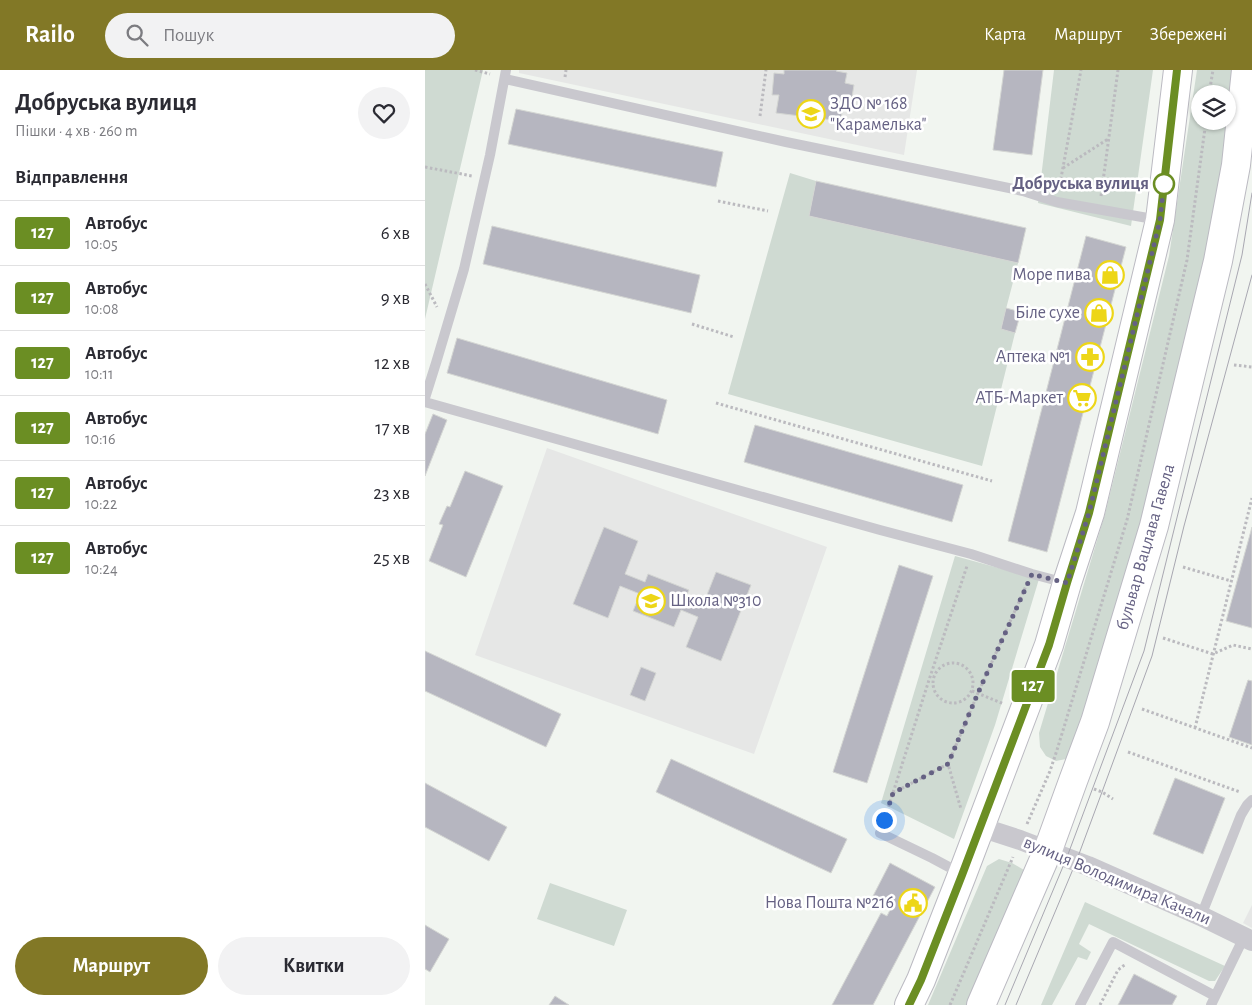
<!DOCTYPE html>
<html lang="uk">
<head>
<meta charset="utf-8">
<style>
  body { margin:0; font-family:"Alegreya Sans",sans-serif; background:#f2f2f3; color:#2b2b33; height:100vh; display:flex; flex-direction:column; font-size:19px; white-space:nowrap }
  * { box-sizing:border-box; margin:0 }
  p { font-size:16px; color:#7c7c81 }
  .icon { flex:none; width:28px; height:28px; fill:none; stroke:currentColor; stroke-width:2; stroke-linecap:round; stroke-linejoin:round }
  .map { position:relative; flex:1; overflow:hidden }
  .side { display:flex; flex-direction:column; background:#fff; width:425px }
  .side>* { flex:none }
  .badge { padding:0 10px; border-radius:4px; font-size:18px; line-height:32px }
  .fabs { position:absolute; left:766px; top:15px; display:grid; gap:10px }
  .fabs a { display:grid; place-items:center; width:45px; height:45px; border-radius:50%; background:#fff; box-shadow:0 1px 4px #0004; font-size:25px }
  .you { position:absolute; width:25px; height:25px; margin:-12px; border:4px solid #fff; border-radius:50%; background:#1a73e8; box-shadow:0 0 0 8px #1a73e833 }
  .map>.badge { position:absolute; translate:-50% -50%; box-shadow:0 0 0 2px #fff }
  h2 { padding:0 15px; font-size:19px; line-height:45px }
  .round { display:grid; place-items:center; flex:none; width:52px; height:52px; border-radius:26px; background:#f2f2f3 }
  .headline { display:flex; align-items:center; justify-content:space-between; height:85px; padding:0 15px }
  h1 { font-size:24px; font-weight:700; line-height:38px }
  .cta { display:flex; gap:10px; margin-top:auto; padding:10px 15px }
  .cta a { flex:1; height:58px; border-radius:30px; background:#827826; color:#fff; font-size:20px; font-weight:700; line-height:58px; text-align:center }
  .cta a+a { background:#f2f2f3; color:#2b2b33 }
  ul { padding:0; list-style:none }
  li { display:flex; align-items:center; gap:15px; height:65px; padding:0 15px; border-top:1px solid #e1e1e2 }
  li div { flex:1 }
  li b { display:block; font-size:19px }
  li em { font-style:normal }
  li .badge { min-width:55px; font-weight:700; text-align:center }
  header { display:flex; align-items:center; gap:30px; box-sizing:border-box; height:70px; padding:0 25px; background:#827826; color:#fff }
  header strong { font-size:24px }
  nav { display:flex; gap:28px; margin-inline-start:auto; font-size:18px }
  .search { width:350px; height:45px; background:#f2f2f3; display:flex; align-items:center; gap:12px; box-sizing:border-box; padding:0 18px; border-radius:28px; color:#7c7c81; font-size:19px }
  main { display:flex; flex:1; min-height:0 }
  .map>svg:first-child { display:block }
</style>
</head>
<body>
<header>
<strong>Railo</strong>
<div class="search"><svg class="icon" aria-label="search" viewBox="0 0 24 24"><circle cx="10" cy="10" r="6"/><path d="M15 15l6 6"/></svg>Пошук</div>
<nav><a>Карта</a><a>Маршрут</a><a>Збережені</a></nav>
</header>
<main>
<section class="side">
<div class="headline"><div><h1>Добруська вулиця</h1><p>Пішки · 4 хв · 260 m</p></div><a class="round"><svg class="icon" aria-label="heart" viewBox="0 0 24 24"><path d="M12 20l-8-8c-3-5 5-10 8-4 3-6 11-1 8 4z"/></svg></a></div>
<h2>Відправлення</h2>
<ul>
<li><span class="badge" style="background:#6b8e23;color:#fff">127</span><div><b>Автобус</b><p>10:05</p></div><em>6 хв</em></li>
<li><span class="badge" style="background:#6b8e23;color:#fff">127</span><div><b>Автобус</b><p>10:08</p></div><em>9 хв</em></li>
<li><span class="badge" style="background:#6b8e23;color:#fff">127</span><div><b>Автобус</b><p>10:11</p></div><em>12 хв</em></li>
<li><span class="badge" style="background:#6b8e23;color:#fff">127</span><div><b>Автобус</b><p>10:16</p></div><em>17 хв</em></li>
<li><span class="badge" style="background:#6b8e23;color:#fff">127</span><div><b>Автобус</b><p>10:22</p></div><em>23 хв</em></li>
<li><span class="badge" style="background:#6b8e23;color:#fff">127</span><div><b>Автобус</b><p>10:24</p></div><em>25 хв</em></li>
</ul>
<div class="cta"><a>Маршрут</a><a>Квитки</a></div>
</section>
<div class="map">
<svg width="827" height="935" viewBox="0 0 827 935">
  <rect width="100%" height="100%" fill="#f1f5f0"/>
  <path fill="#e6e7e6" d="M94,0H492L479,85L94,3Z
    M122,378L402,477L329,684L50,585Z
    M827,835V858L818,853Z"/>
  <path fill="#cfdad2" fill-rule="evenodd" d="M0,0H58L0,249Z
    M629,0H728L706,156L613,133Z
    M772,0H809L785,189L725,452L646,688L631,691L621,686L615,677L614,663L680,444L744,186ZM775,24H802V51H775Z
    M365,103L391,111L384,146L593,193L576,258L590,263L557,396L303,324Z
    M530,486L614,509L570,655L529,769L456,733Z
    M574,789L587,793L599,800L601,813L545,935H503L562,796Z
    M125,813L202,840L189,876L112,849Z
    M660,832L800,896L790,911H784L664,854L654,874L666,882L662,890L653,887L627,935H616Z"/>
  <path fill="#b6b6c0" stroke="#d4d6d3" d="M359,0H412L411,1L422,3L420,13L429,15L426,33L418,32L416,51L351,43L354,25H347L349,3L359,4Z
    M579,0H618L607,85L568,80Z
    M91,39L298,82L291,117L83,74Z
    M391,111L601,158L593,193L384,146Z
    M67,156L275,205L266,243L58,194Z
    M661,166L701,177L622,482L583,471Z
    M581,238L596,242L590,263L576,259Z
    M32,268L242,330L233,364L22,303Z
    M8,344L22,350L0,406V364Z
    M330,355L538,415L527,452L319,392Z
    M40,401L78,416L41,507L4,491L18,455L14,454L22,436L25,437Z
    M179,457L213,471L200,504L220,512L223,504L264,520L260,528L278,535L291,502L326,515L296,591L261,577L273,547L256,540L249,557L208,541L215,524L195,516L183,548L148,534Z
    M827,457V558L801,551Z
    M474,495L508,506L442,713L408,702Z
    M0,581L136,644L121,677L0,621Z
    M216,597L231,603L220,631L205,625Z
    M823,610L827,611V675L804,667Z
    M246,689L422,769L406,803L231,722Z
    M750,708L800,728L778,784L728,764Z
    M0,713L82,757L64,791L0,757Z
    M465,793L510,817L448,935H407L456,843L462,846L466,838L447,828Z
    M0,855L24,869L5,902L0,899Z
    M709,904L752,926L747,935H693Z
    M130,926L144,935H124Z"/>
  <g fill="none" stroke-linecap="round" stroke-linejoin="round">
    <defs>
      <path id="secondary" d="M484,935L496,910L537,805L624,575L642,513L665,443L735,150L753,0
        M556,935L623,780L648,711L670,652L729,456L793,191L811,95L821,0"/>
    </defs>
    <use href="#secondary" stroke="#bbbac2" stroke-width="30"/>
    <path stroke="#bbbabf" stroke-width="3" stroke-dasharray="2.5 2.5" stroke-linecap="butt" d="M50,0L65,4
      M140,7L141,0
      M784,24L788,0
      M335,46L341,0
      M0,97L47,106
      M638,98L683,69
      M634,119L656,0
      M676,126L693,0
      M293,131L343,141
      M0,214L12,237
      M267,254L309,267
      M809,295L827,297
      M291,333L567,411
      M758,497L806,511
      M738,568L788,584L808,575L827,579
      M508 613a20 20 0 1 1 40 0a20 20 0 1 1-40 0Z
      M547,621L579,634
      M717,639L827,678
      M770,658L827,428
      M703,682L815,722
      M523,694L553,623L601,516
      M669,719L677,722L688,729
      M468,723L523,694L536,739
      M459,751L504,610L542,496
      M602,754L625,701L632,680L702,450L762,190L781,51
      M525,935L588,787
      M675,935L693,900L698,896L700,895"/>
    <path stroke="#c9c8ce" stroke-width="10" d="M80,9L361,72L598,121L632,132L734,150
      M0,328L11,293L39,199L65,85L81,0
      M0,332L455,460L546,484L607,504L641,513
      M455,763L507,788L537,804
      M776,846L816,745L822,735L827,730
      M655,935L688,872L790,926
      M786,935L819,867"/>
    <path stroke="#c9c8ce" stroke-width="20" d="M555,757L595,770L663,796L776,846L827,871"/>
    <use href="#secondary" stroke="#fff" stroke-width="28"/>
    <path stroke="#a8a7b1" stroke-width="1" d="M580,935L642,787L719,581L817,185L827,123
      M591,935L651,792L677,722L727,586L759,456L827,205"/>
  </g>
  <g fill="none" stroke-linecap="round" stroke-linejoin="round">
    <defs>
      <path id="line" d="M484,935L496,910L537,805L624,575L642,513L664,443L735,150L752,0"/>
    </defs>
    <use href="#line" stroke="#fff" stroke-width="11"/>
    <use href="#line" stroke="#6b8e23" stroke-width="8"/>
    <path stroke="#656183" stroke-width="5" stroke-dasharray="0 9" d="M459,750L468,723L523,694L553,623L607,504L642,513L664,443L735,150L739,113V114"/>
  </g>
  <defs>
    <symbol id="school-ring" viewBox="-11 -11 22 22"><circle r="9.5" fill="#fff" stroke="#edd617" stroke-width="1.5"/><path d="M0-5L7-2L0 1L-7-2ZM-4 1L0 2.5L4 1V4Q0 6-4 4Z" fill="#edd617"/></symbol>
    <symbol id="shop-ring" viewBox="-11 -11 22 22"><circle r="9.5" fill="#fff" stroke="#edd617" stroke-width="1.5"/><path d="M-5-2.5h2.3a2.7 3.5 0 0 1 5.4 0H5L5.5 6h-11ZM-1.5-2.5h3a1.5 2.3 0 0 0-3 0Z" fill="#edd617"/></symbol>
    <symbol id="pharmacy-ring" viewBox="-11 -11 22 22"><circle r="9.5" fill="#fff" stroke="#edd617" stroke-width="1.5"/><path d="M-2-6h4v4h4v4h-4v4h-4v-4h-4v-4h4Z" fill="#edd617"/></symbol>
    <symbol id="supermarket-ring" viewBox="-11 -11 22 22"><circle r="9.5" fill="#fff" stroke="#edd617" stroke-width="1.5"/><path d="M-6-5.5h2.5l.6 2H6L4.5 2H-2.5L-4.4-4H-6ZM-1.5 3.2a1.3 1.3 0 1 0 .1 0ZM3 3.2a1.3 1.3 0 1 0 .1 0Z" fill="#edd617"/></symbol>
    <symbol id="civic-ring" viewBox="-11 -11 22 22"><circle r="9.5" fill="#fff" stroke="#edd617" stroke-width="1.5"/><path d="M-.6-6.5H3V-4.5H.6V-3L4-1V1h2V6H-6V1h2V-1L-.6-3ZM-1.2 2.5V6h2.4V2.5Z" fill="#edd617"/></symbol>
  </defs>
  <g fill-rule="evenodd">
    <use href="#school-ring" x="370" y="28" width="32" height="32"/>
    <use href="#shop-ring" x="669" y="189" width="32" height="32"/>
    <use href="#shop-ring" x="658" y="227" width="32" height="32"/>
    <use href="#pharmacy-ring" x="649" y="271" width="32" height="32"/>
    <use href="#supermarket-ring" x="641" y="312" width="32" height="32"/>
    <use href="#school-ring" x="210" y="515" width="32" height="32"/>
    <use href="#civic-ring" x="472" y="817" width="32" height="32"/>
  </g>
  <circle fill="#fff" stroke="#6b8e23" stroke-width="2.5" cx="739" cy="114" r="10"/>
  <g text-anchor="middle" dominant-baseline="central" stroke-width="5" stroke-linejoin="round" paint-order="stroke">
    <g font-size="18" fill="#656183" stroke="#fff" text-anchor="end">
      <text x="405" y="34" text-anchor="start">ЗДО № 168<tspan x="405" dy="21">"Карамелька"</tspan></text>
      <text x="666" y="205">Море пива</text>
      <text x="655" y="243">Біле сухе</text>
      <text x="646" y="287">Аптека №1</text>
      <text x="638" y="328">АТБ-Маркет</text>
      <text x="245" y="531" text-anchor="start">Школа №310</text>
      <text x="469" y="833">Нова Пошта №216</text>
    </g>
    <g font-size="18" font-weight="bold" fill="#656183" stroke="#fff" text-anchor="end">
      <text x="724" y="114">Добруська вулиця</text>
    </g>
    <g font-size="18" fill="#656183" stroke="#fff">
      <text transform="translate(721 477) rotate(-74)">бульвар Вацлава Гавела</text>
      <text transform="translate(692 811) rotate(23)">вулиця Володимира Качали</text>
    </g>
  </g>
</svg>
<div class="fabs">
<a><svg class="icon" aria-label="layers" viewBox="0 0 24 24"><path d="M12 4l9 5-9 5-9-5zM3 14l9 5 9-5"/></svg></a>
</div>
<div class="you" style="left:459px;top:750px"></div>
<b class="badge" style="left:608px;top:616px;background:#6b8e23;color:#fff">127</b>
</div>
</main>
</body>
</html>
